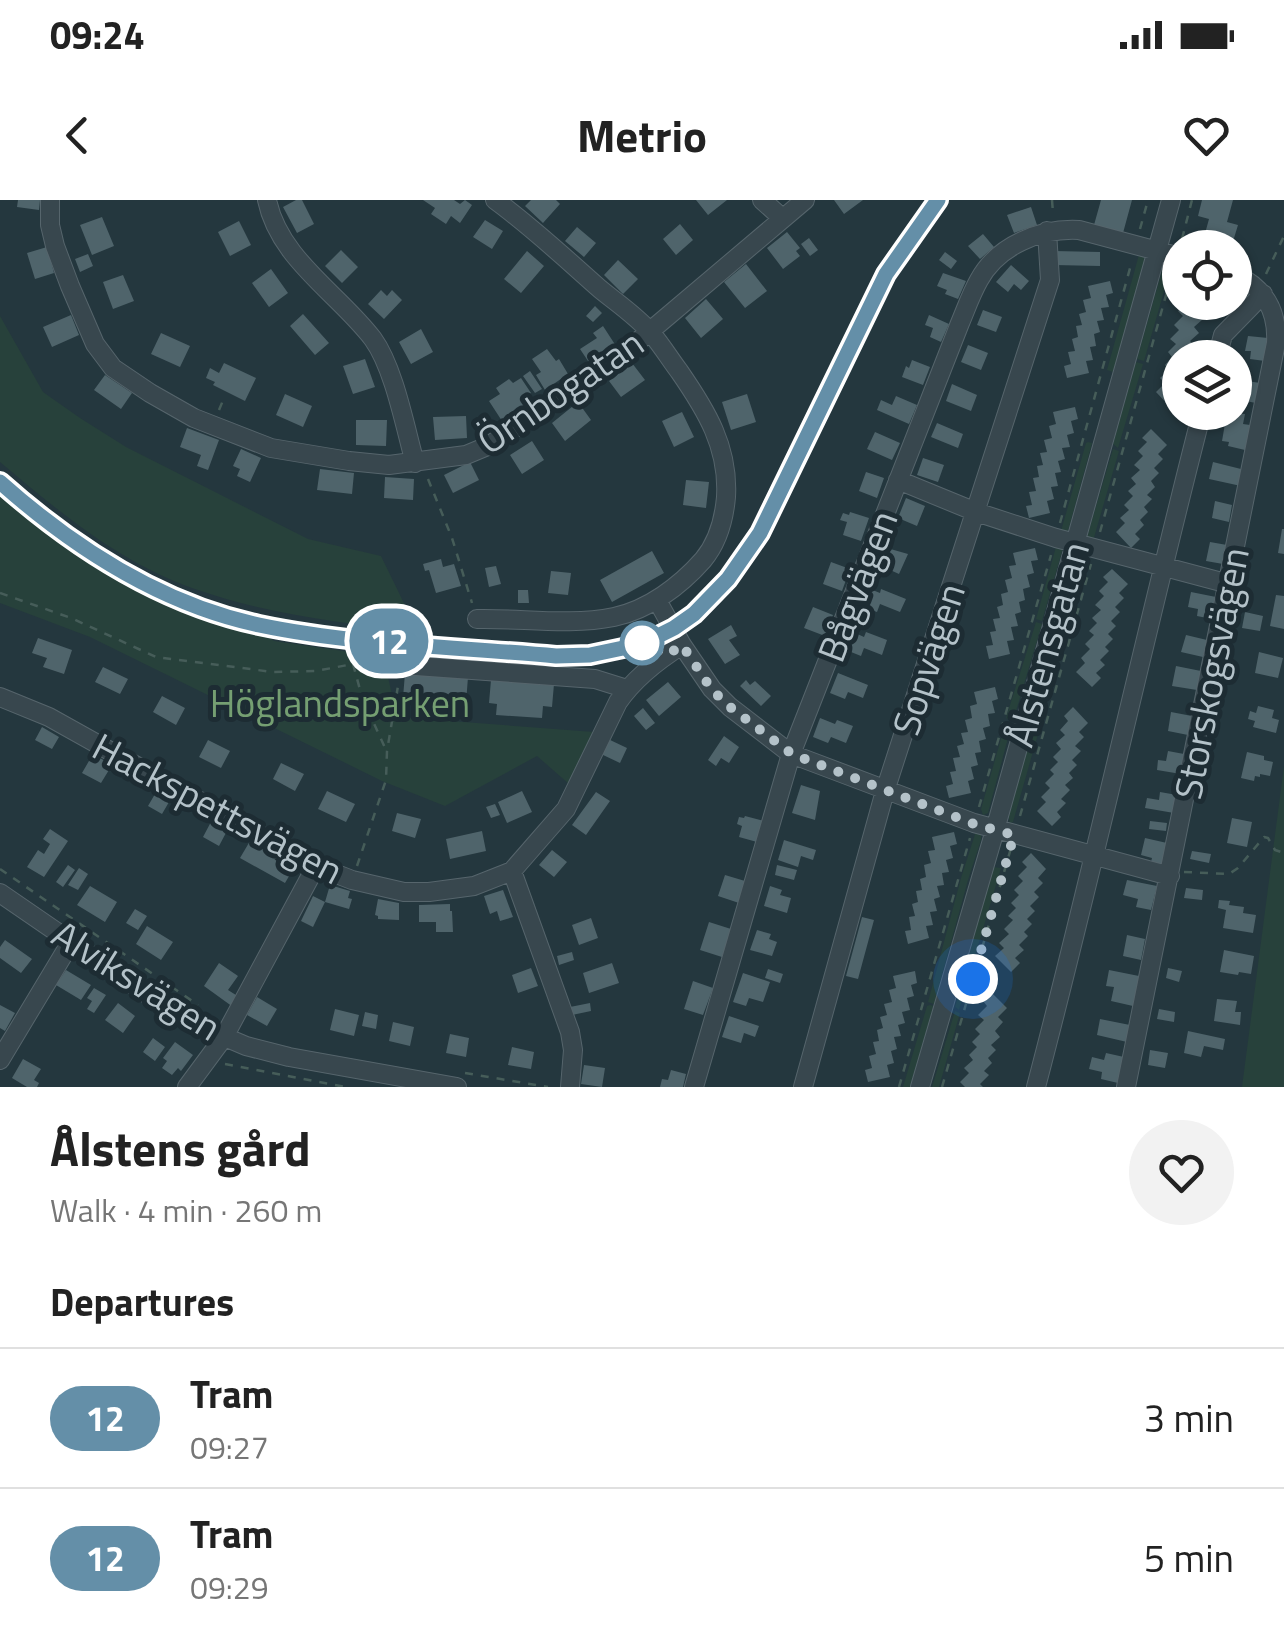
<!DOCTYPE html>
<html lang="en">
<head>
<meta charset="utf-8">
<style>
  body { margin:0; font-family:"Titillium Web",sans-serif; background:#f2f2f2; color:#222; height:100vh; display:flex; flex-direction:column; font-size:38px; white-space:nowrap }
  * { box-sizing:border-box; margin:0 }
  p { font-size:32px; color:#767676 }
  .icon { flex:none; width:55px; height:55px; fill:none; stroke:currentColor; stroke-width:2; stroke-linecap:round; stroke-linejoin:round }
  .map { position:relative; height:887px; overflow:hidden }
  .drawer { display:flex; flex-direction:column; background:#fff; flex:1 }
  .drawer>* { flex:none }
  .badge { padding:0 20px; border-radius:32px; font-size:35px; line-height:65px }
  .tools { position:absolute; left:1162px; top:30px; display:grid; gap:20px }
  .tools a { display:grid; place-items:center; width:90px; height:90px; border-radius:50%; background:#fff; box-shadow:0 2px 8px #0004; font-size:50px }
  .you { position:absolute; width:50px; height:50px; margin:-25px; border:8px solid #fff; border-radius:50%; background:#1a73e8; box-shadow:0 0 0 15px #1a73e833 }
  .map>.badge { position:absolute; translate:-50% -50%; box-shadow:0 0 0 5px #fff }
  h2 { padding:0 50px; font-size:38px; line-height:90px }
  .round { display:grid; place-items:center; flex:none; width:105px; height:105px; border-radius:52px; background:#f2f2f2 }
  .headline { display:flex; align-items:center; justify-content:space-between; height:170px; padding:0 50px }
  h1 { font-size:48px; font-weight:700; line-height:75px }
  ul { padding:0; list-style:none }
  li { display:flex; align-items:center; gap:30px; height:140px; padding:0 50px; border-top:2px solid #e0e0e0 }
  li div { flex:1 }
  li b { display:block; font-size:38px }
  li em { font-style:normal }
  li .badge { min-width:110px; font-weight:700; text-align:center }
  .status { display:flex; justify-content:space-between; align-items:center; height:70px; padding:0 50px; background:#fff; direction:ltr }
  .status svg { height:28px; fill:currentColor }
  header { display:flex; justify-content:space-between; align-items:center; height:130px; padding:0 50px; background:#fff; font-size:45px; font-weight:700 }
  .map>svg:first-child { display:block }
</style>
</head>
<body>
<div class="status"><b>09:24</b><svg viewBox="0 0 49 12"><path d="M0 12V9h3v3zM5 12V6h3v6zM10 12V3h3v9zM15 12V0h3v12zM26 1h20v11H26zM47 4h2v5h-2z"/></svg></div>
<header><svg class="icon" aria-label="back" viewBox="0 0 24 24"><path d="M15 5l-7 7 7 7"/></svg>Metrio<svg class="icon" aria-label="heart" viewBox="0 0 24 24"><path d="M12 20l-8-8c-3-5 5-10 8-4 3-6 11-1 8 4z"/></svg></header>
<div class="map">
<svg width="1284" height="887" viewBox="0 0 1284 887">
  <rect width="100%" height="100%" fill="#24373e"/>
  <path fill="#27413b" d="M1140,51L1145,55V60L1113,172L1107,170Z
    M1173,60L1144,161L1137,159L1164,64Z
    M0,116L43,192L80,218L126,247L308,339L381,356L418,432C342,423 265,414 192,388C119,362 58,311 0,262Z
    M1136,162L1143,164L1118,248L1113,244Z
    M1088,242L1092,243L1068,331L1065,334L1061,331L1086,243Z
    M1113,249L1119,251L1093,341L1087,337Z
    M0,286L42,324L109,368L182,406L256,428L274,441L357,453L387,455L388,477L397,517L594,532L569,584L537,556L445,606L382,581L90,437L0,403Z
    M1057,343L1063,348L1042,421L1036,419Z
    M1090,351L1068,429L1062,427L1083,353Z
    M1036,422L1042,424L1013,521L1006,518Z
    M1061,430L1067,432L1013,622L1010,623L1008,614Z
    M1006,521L1012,523L988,613L983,615L981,609Z
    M1284,566V887H1242Z
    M977,628L981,632V640L968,680L934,804L928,802L961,678Z
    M993,667L1001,668L959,810L955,807Z
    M930,805L934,806L933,808L910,887H903L927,806Z
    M955,811L960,813L939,887H932Z"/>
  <path fill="#4f646b" d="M18,0H40L39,10L17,7Z
    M296,0H302L314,24L297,33L283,7Z
    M423,0H454L460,4L465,0L472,5L460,23L451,16L446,24L431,14L435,8Z
    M531,0H556L560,4L543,23L525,6Z
    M696,0H727L708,15Z
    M834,0H863L844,14Z
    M1101,0H1132L1123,33L1094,25Z
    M1202,0H1233L1227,22L1238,25L1231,48H1201L1209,19L1198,16Z
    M1031,7L1037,25L1014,33L1007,15Z
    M102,17L114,46L92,55L80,25Z
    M485,20L503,31L492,49L473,37Z
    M239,21L251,45L230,56L218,32Z
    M680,24L693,40L676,55L663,39Z
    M577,27L596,43L584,57L565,41Z
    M787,32L800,48L796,51L800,56L783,69L767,48Z
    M983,34L994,47L980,59L968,46Z
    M809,38L818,50L810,56L801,44Z
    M47,47L54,73L35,79L27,53Z
    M341,50L358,67L342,83L325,66Z
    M527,51L544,66L521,93L504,79Z
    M1054,51L1100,52V66L1054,65Z
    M945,52L957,61L951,69L939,60Z
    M88,54L93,66L80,72L75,59Z
    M618,60L638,79L623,94L604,75Z
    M746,64L767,91L745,108L724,82Z
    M1011,65L1029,81L1021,90L1014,84L1008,92L996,82Z
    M271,69L288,93L269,107L252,83Z
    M943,73L966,81L958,99L945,94L947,90L937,86Z
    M123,75L134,101L113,109L103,82Z
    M1110,81L1113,93L1106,95L1109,107L1101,108L1104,120L1097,121L1100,132L1094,134L1096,146L1090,147L1093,160L1086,161L1089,173L1067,178L1064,166L1071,164L1068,152L1075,151L1072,139L1078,137L1076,126L1082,125L1079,114L1086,112L1083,100L1091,98L1088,86Z
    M381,90L387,96L392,90L402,100L384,119L368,104Z
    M706,99L723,119L701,138L685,118Z
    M1187,103L1203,119L1194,127L1199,133L1190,141L1195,146L1187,155L1189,158H1180V190L1176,194L1180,199L1171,208L1156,192L1165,183L1160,178L1169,170L1165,165L1172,157L1168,152L1176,144L1170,139L1179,130L1174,125L1183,116L1178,111Z
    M595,106L602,113L593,122L586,116Z
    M983,110L1002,117L996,132L977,125Z
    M303,114L329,143L315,155L290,126Z
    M71,115L79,135L52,147L43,127Z
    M929,115L949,124L941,142L930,137L933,128L925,125Z
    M603,126L616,146L590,164L580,149L597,138L593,133Z
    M421,129L433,152L411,164L399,142Z
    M161,133L190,146L180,167L151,154Z
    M1248,136L1268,138L1265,161L1250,159L1251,151H1245Z
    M968,145L988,153L981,170L961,162Z
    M547,149L556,161L559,159L568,174L545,190L536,175L541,172L532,159Z
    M365,159L375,187L353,194L343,166Z
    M912,160L930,167L923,185L902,177L906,166L909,168Z
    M224,163L256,178L245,201L213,185L215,182L206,178L210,168L219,173Z
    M632,163L645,180L621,197L609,181Z
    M530,171L542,189L535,193L523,176Z
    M105,175L132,193L121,209L94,190Z
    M521,178L531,193L523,198L527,204L502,221L489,201L500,194L496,188L509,179L513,183Z
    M1241,180L1260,183L1256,203L1235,199V185L1240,186Z
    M952,184L977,195L971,211L946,201Z
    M285,194L312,206L303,227L276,215Z
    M747,194L756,222L731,230L722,202Z
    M896,196L917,205L909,224L877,210L881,200L892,205Z
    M578,202L591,220L565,241L552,223Z
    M1075,207L1078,219L1071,221L1074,233L1067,235L1070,247L1062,248L1065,259L1058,261L1061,272L1055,273L1058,286L1051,287L1054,299L1047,301L1050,313L1029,318L1026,306L1032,305L1029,292L1036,291L1033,278L1039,277L1037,266L1043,265L1040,253L1047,252L1044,240L1052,238L1049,226L1056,224L1053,212Z
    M682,212L694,237L674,247L662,221Z
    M1227,212L1245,214L1243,224L1250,225L1245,250L1228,246L1229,242L1222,241Z
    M466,216L467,238L435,240L433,217Z
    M356,220H387L386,246L356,245Z
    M937,223L963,234L958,248L931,237Z
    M187,228L219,240L208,270L197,266L201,255L180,247Z
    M1151,229L1167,245L1158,254L1163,259L1154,268L1159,273L1151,281L1155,287L1147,295L1152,299L1144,307L1148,312L1140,320L1144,325L1135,334L1140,339L1131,348L1116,332L1125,323L1120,318L1129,310L1124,305L1133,296L1128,291L1136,284L1131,278L1140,270L1134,265L1143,256L1138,251L1147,242L1142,238Z
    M875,232L900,243L892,260L867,249Z
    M532,241L544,260L522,274L510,255Z
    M241,249L261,258L250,282L237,276L240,269L233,266Z
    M923,258L944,265L938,282L917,275Z
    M470,262L479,280L453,293L444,275Z
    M1213,262L1245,270L1241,286L1209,279Z
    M320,269L354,273L352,294L317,290Z
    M866,272L884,278L877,298L859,291Z
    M385,277L414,279L413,300L384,298Z
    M686,280L709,282L706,308L683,305Z
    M906,298L925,306L917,326L898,318Z
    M1215,301L1232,305L1229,322L1212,318Z
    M850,312L869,318L861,341L843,335L847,322L840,320L843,313L849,315Z
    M1282,329H1284V354L1278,353Z
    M1210,342L1227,345L1223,364L1206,361Z
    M887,348L908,354L899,374L879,365Z
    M1035,348L1038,360L1031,361L1034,373L1027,375L1030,387L1023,389L1025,400L1019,402L1021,412L1015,414L1018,426L1011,427L1014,440L1007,441L1010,454L989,459L986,446L993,445L990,432L996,431L993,419L1000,418L997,407L1003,405L1001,394L1008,392L1005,380L1012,378L1009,366L1016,365L1013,353Z
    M652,351L664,373L612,402L600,380Z
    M441,359L443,367L454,364L461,386L436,393L429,370L425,371L423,364Z
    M831,362L850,369L842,391L823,384Z
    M496,366L501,384L489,387L485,368Z
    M1112,369L1128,384L1119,393L1124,398L1115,407L1120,412L1111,421L1116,426L1108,434L1113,439L1105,447L1109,451L1100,460L1105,465L1096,473L1101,478L1092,487L1076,472L1085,463L1081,458L1090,449L1085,444L1094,435L1089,431L1097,423L1092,418L1101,410L1095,405L1104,396L1099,391L1108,382L1103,377Z
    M551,371L571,373L568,395L548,393Z
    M870,389L880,393L881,389L906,399L900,412L880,404L877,412L863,407Z
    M518,390H528L529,403H518Z
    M1191,392L1216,397L1212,419L1197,416L1198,409L1188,407Z
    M1276,395L1284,396V429L1270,426Z
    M813,407L833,415L825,436L804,428Z
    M1245,412L1263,416L1260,431L1242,428Z
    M731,425L737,436L729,440L740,455L725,464L708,439Z
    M853,432L864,437L866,432L887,440L882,455L864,448L861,456L846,450Z
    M1186,435L1207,440L1203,457L1181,452Z
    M38,438L72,450L64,474L43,467L47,458L32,453Z
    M1259,452L1283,458L1278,478L1255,473Z
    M1176,466L1201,471L1197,490L1172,486Z
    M103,467L128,479L120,494L95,482Z
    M405,473L468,477L466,503L457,502L456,512L411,509L412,499L403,498Z
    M838,473L868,485L863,498L848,492L845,499L830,493Z
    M500,476L554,484L552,507L543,506L542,518L496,515L497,504L489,503L491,480L500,481Z
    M746,480L750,485L755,481L771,496L761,506L740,486Z
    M668,482L681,497L659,516L646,500Z
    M995,487L998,499L992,501L995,513L988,514L990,526L983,528L986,539L979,541L981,552L975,553L978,565L971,567L974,579L968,581L971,593L949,598L946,586L953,584L950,572L956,571L953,558L960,557L957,546L964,544L961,533L968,532L965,520L972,518L970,506L977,504L974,492Z
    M162,496L185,508L176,525L153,512Z
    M1258,506L1274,510L1272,518L1279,520L1276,533L1253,527L1255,521L1248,519L1250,511L1256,513Z
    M1073,507L1088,523L1079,532L1084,537L1075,546L1081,551L1072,560L1077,565L1069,573L1073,578L1065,585L1070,590L1061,599L1066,603L1057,612L1061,617L1052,626L1037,611L1046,602L1041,597L1050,588L1045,583L1054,574L1050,570L1058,562L1053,557L1061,549L1056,543L1065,535L1060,530L1068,521L1064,516Z
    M643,508L655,523L646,530L634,516Z
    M1171,512L1192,516L1188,535L1168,531Z
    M820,518L835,524L837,520L853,526L846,543L831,537L828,543L813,537Z
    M42,527L59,537L52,549L35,540Z
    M724,536L739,547L729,563L721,558L716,566L708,560Z
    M608,539L627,548L620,563L601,554Z
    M208,540L230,551L221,568L199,557Z
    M1168,551L1184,554L1181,574L1157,570L1158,560L1166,561Z
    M1247,552L1264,556V560L1273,562L1270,576L1260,574V577L1255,576L1254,581L1241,578Z
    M93,554L112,565L101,583L82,573Z
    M281,563L304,574L295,591L273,579Z
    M801,585L820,591L815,620L792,613Z
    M327,591L355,604L346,622L318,609Z
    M522,591L532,612L507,623L498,602Z
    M596,592L610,601L586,635L572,625Z
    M1160,592L1177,595L1174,613L1145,608L1147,598L1159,600Z
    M155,594L169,602L162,614L148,606Z
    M495,604L500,615L491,618L486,607Z
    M397,613L421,619L415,638L392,631Z
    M745,616L764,621L757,642L739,637L742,626L737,624L739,617L744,618Z
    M1232,618L1252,622L1247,647L1227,643Z
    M212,620L228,629L219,646L203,637Z
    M1150,621L1167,623L1166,631L1149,629Z
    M50,629L68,641L44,677L27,667L38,650L44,654L50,644L43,639Z
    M482,631L486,651L450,659L446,639Z
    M954,632L957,644L950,646L953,658L946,660L949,672L942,673L944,685L937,686L940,697L934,699L937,711L930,712L933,725L926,726L929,738L908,744L905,731L911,730L909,717L915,716L912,704L918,702L916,691L922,690L920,679L926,677L924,665L931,663L928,651L935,650L932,637Z
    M1145,638L1167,643L1162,665L1151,662L1152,658L1141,655Z
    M784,640L816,650L813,660L801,656L798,667L778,660Z
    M250,641L295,666L285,683L240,658Z
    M552,650L567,662L554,677L539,665Z
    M1192,651L1211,654L1209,663L1190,659Z
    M1031,653L1046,669L1038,678L1043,683L1034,692L1039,697L1030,706L1035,711L1027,719L1032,724L1024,732L1028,736L1019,745L1024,750L1015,758L1020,763L1011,772L995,756L1004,748L999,743L1009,734L1004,729L1013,720L1008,716L1016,708L1011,703L1019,695L1014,690L1023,681L1018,676L1027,667L1022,662Z
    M68,665L75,670L63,687L56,682Z
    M777,665L797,670L794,680L775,675Z
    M79,668L88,674L78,690L68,685Z
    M725,675L745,681L739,703L718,696Z
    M1127,680L1157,686L1151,710L1136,707L1138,699L1123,695Z
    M330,685L350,691L348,698L352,699L349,709L325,702Z
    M90,686L117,702L105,722L77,705Z
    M770,686L782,690L780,695L791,698L787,713L764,706Z
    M1186,688L1203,690L1202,700L1184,698Z
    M503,690L513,717L500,721L497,711L490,714L484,696Z
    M313,696L325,702L313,727L301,721Z
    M378,699L399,703V720L378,719V716L375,715Z
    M1219,700L1230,701L1229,705L1244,707L1243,713L1256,715L1253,733L1223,728L1226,710L1218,708Z
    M450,704V711H452L453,732H436V722H419V705Z
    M135,709L147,716L138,730L126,723Z
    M862,717L874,720L858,779L846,776Z
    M591,718L598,738L579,745L572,725Z
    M709,722L731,729L722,757L700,750Z
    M147,726L173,742L161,760L136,744Z
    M757,730L771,734L769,739L777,742L772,756L750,750Z
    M1127,735L1145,739L1141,760L1123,756Z
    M5,740L32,759L21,773L0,758V747Z
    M1224,750L1254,756L1251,774L1239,772L1238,775L1220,772Z
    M572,752L574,760L559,765L557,756Z
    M219,763L238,776L228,790L239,797L233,807L204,786Z
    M612,763L619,783L589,793L583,773Z
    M531,768L538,786L518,793L512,775Z
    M1168,768L1182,771L1179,782L1166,778Z
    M768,769L783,774L780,783L765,778Z
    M66,770L91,785L81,800L56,785Z
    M1109,770L1139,776L1133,806L1111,801L1114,787L1106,786Z
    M915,771L917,783L911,785L914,796L907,798L910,810L902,812L905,823L898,825L901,836L894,837L897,849L891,851L894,863L887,865L890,877L868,882L865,870L872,868L869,856L876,854L873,842L879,841L877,830L883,828L880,817L887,815L884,804L892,802L889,790L896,788L893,776Z
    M743,773L770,782L763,802L749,798L746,806L733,802Z
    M693,781L713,788L703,815L684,809Z
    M94,788L106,795L94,813L87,809L92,801L87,798Z
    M992,793L1007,808L998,817L1003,822L995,831L1000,837L991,845L996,850L988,858L992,863L984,871L989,875L980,884L983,887H965L960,882L969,873L964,868L973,860L969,855L977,847L972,842L980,834L975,829L984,820L978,815L987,806L983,801Z
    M257,797L277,809L267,826L247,815Z
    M1217,799L1237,801L1235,812H1241L1240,825L1214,821Z
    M118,803L135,816L123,833L105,820Z
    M590,803L591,811L572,815L570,807Z
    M0,805L15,813L5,831L0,828Z
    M335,809L359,815L354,836L330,830Z
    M1159,809L1175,812L1174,822L1157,819Z
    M365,812L378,815L376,829L362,826Z
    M729,816L759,826L755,837L744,833L741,843L722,837Z
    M1100,819L1130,825L1127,842L1097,835Z
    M393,822L414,827L410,846L389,841Z
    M1188,831L1225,839L1223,850L1204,846L1201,857L1184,853Z
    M450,834L469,838L466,857L446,853Z
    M153,838L165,847L155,861L143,852Z
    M175,842L193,855L181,871L178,868L172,875L162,868L167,861L163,858Z
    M512,847L534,852L531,869L508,865Z
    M1150,850L1168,853L1165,868L1148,865Z
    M1106,853L1124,857L1118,883L1101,879L1102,872L1089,869L1092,857L1104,860Z
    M23,859L41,869L34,880L39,883L37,887H27L12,878Z
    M584,865L605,868L602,887L581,884Z
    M671,870L686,874L683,887H660L662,879L668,880Z"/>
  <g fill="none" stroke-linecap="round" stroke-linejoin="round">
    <defs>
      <path id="minor" d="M50,0V25L55,46L70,86L95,144L113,168L150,193L194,218L271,248L349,261L389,265L466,255L490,245L575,186L610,165L805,0
        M267,0C279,59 339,94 373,139C394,168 405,227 415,263
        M762,0L782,18
        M1217,158L1223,135L1263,94
        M898,280L976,312L1056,338L1229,384
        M657,400L682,445L712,489L730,507L791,554L974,623L1170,676
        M477,419C523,418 569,426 614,417C648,410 680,386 703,360C718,342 724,320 726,297C729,247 706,210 679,171C670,159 662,146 652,134C638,117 617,103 600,89C566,59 532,27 495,0
        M402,465L595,479L627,489
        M0,497L49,517L316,666L352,680L404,692H429L474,686L512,671L566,609L618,502C634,479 658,460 682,445
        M512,671L570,832L573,850L570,887
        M0,693L163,805L199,826L246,846L289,857L457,887
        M0,860L71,742
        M187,887L224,837L316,666
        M694,887L791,554L960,123C966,109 971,94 979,80C998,45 1041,28 1079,30L1180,57
        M803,887L885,591L1050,80L1047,31
        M920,887L995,630L1171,0
        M1036,887C1095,663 1144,437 1202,212
        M1126,887L1276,143C1278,110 1264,88 1235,74"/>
    </defs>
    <use href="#minor" stroke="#56656c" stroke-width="20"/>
    <path stroke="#465d59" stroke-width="2.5" stroke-dasharray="8 8" stroke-linecap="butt" d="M1052,0L1053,13
      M1140,29L1148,0
      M1182,39L1192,0
      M1266,74L1284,36
      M219,210L224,198
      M428,279L452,338L472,403
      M1060,323L1132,61
      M1100,332L1173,70
      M0,393L71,418L156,457L273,472L316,471L353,464L384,465
      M353,464L362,497L386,550
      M979,607L1051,355
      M1020,616L1091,364
      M357,666L386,580L387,551L399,480
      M0,669L198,805
      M1184,672L1229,674L1238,668L1264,637L1268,638L1275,650L1284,653
      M225,864L345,887
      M465,873L548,887
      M899,887L970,638
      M942,887L1011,648"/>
    <use href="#minor" stroke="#38474e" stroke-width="18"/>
    <path stroke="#5a6d75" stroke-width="2.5" d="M0,282L45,322L110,366L183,401L257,425L338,437L556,456L589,455L642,444L674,428L694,414L728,379L760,333L886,74L938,0"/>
  </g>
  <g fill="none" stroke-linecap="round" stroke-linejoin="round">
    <defs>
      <path id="line" d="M0,282C74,348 161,404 259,425C354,445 459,447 556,456L590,455L642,444L674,428L694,414L728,379L760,333L886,74L938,0"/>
    </defs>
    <use href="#line" stroke="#fff" stroke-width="22"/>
    <use href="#line" stroke="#648fa8" stroke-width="15"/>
    <path stroke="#b4c2c9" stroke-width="10" stroke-dasharray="0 18" d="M642,443L667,455L682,445L712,490L730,507L792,554L974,624L1014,635L973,779"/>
  </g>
  <circle fill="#fff" stroke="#648fa8" stroke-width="5" cx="642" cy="443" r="20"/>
  <g text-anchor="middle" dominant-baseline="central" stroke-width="10" stroke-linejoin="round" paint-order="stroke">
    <g font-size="38" fill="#b4c2c9" stroke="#1d2c33">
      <text transform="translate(560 191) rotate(-34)">Örnbogatan</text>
      <text transform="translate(857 386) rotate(-69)">Bågvägen</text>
      <text transform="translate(1047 444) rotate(-74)">Ålstensgatan</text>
      <text transform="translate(928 459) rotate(-72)">Sopvägen</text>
      <text transform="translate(1211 473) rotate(-79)">Storskogsvägen</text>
      <text transform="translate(218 608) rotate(28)">Hackspettsvägen</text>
      <text transform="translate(137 780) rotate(32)">Alviksvägen</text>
    </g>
    <g font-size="38" fill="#759f72" stroke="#1d2c33">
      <text x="340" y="503">Höglandsparken</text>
    </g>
  </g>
</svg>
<div class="tools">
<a><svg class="icon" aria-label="locate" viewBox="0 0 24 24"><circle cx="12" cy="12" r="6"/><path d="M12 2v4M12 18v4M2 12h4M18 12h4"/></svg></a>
<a><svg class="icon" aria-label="layers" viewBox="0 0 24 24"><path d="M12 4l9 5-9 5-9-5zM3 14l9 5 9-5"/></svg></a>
</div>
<div class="you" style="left:973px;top:779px"></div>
<b class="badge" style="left:389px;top:441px;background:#648fa8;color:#fff">12</b>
</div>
<section class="drawer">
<div class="headline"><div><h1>Ålstens gård</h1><p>Walk · 4 min · 260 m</p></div><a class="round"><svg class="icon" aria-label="heart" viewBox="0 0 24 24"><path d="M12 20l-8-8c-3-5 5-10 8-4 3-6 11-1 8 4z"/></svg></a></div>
<h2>Departures</h2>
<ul>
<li><span class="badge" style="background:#648fa8;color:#fff">12</span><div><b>Tram</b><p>09:27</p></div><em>3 min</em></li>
<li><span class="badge" style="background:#648fa8;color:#fff">12</span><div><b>Tram</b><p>09:29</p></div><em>5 min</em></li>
</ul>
</section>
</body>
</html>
